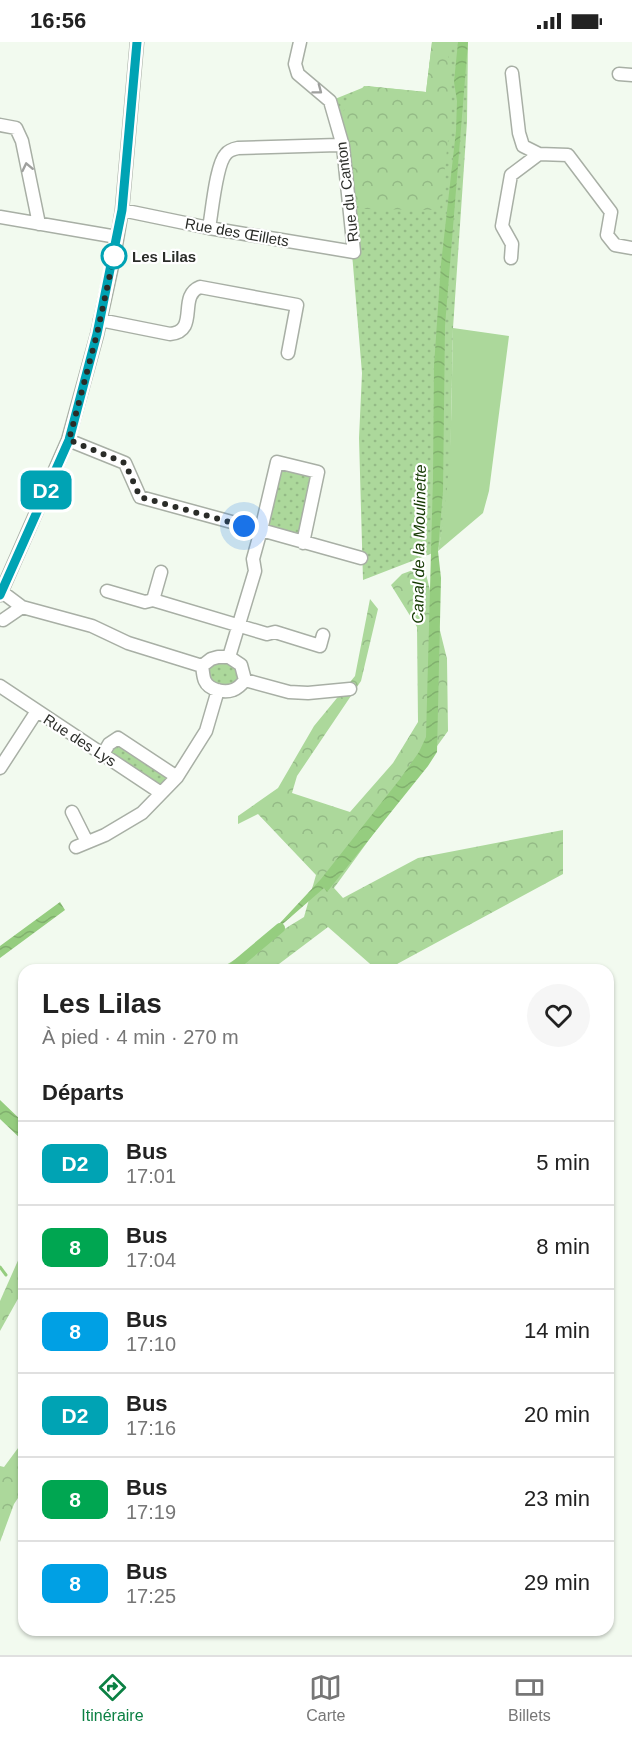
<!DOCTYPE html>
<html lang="fr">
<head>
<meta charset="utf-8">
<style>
  body { margin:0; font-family:Helvetica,sans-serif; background:#f6f6f6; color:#222; height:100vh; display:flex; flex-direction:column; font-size:22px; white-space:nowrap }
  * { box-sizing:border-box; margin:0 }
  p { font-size:20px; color:#767676 }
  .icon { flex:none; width:33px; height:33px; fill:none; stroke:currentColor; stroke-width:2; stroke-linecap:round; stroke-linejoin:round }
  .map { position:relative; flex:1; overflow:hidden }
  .details { position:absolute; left:18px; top:922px; width:596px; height:672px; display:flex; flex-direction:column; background:#fff; border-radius:18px; box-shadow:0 2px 4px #0004 }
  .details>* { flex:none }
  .badge { padding:0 12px; border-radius:9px; font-size:21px; line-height:39px }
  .you { position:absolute; width:30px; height:30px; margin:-15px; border:4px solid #fff; border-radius:50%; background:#1a73e8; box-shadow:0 0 0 9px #1a73e833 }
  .map>.badge { position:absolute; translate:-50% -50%; box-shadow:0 0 0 3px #fff }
  h2 { padding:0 24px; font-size:22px; line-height:54px }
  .round { display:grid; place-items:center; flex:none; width:63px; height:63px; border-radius:32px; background:#f6f6f6 }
  .headline { display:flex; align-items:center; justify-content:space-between; height:102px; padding:0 24px }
  h1 { font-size:28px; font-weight:700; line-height:45px }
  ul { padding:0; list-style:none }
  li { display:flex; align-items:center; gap:18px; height:84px; padding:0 24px; border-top:2px solid #e0e0e0 }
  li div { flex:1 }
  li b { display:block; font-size:22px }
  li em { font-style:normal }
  li .badge { min-width:66px; font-weight:700; text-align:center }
  .status { display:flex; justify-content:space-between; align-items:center; height:42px; padding:0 30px; background:#fff; direction:ltr }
  .status svg { height:16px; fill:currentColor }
  .menu { display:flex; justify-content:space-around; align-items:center; height:84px; border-top:2px solid #e0e0e0; background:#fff; font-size:16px; color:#767676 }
  .menu a { display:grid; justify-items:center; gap:3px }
  .menu .active { color:#0b8043 }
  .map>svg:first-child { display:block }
</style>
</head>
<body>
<div class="status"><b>16:56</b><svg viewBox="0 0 49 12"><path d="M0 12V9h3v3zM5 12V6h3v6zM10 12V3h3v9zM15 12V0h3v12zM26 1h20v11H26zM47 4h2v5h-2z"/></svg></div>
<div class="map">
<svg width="632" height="1613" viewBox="0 0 632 1613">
  <defs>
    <pattern id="grass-dots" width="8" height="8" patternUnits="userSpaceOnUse" patternTransform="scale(1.5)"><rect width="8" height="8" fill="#acd89b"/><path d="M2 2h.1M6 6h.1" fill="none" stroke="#94ba86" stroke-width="1.8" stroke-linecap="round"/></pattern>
    <pattern id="forest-crowns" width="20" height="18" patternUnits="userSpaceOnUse" patternTransform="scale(1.5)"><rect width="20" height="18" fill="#acd89b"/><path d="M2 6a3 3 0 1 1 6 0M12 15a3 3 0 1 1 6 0" fill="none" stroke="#94ba86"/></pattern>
    <pattern id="water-waves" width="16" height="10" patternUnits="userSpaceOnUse" patternTransform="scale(1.5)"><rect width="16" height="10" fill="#95cd7f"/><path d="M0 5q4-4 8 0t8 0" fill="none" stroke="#81b06e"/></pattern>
  </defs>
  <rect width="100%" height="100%" fill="#f2faef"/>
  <path fill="url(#grass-dots)" d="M432,0H468L467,80L453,286L450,434L445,475L438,509L363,538L359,396L362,331L343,103L330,59L367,44L426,50Z
    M277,420L318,430L303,501L261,488Z
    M218,615L244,629L232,648L204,638L211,617Z
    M118,696L177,735L161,751L103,712Z"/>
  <path fill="url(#forest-crowns)" d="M432,0H450L448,15L452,64L440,168L364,167L356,163L342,71L364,44L426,50Z
    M424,524L447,617L448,689L334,846L343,856L418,816L563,788V832L386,928H377L328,885L271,928H218L304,875L316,833L258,772L238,782V774L278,746L314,684L355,634L370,557L378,567L361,639L297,734L292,751L350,770L393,721L418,680L417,585L391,543L402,532Z
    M24,1205V1246L0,1289V1259Z
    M24,1398V1447L14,1462L0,1500V1424L4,1425Z"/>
  <path fill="#acd89b" d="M453,286L509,294L489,449L483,471L438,509C453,435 451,361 453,286Z"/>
  <path fill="url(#water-waves)" d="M458,0H468L445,284L443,449L438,509L441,536L437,710L428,724L327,850L324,846L230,928H225L280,881L321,837L400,737L419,710L426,695L433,436L434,324L441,222L456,89L457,59L454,40Z
    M60,860L65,868L0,916V904Z
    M0,1058L24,1081V1100L0,1077Z"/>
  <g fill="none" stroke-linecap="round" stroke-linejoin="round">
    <path stroke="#95cd7f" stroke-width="3" d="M0,1225L6,1233"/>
    <path stroke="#95cd7f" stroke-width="10" d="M230,928L280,886"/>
    <defs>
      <path id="minor" d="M512,31L519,91L523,104L539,112L568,113L611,170L607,193L615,203L632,206
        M619,32L632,33
        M0,83L16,86L22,99L39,182
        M122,168L209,186L354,210L343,104L330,59L298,32L295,22L300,0
        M0,175L117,195
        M209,186C212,170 216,122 226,112C229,108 233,107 238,106L338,103L343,104
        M511,216L512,202L502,184L511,133L539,112
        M100,278L170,292C200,289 177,254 200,245L297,263L288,311
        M68,398L125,421L140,455L261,488L253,517L255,529L229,615
        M303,501L318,430L277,420L261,488L361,516
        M107,549L145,560L153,558L267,592L275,590L320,604L323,593
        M2,550L22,565
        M0,553L68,398L97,293L114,215L122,168L137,0
        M153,558L161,530
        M3,578L22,565L92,584L128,601L202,624
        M218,615H229L241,623L245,638C242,642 238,646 233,648C224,651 209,648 205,639C203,635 203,629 202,624L211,617Z
        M245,638L289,650L308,651L350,647
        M0,644L161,751
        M103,712L109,702L118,696L177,735
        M0,726L37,669
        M72,770L87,800
        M76,805L105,793L142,771L177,735L206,689L218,648"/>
    </defs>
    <use href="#minor" stroke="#a8afa5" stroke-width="15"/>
    <use href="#minor" stroke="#fff" stroke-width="12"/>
  </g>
  <defs><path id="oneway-chevron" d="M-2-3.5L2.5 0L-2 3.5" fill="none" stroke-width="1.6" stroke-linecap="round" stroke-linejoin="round" transform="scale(1.5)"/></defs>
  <g stroke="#9fa09e">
    <use href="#oneway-chevron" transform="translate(318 48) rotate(37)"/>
    <use href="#oneway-chevron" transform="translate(27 125) rotate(-102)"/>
  </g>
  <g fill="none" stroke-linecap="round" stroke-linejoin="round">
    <defs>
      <path id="line" d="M0,553L69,398L97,292L122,168L137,0"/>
    </defs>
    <use href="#line" stroke="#fff" stroke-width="14"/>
    <use href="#line" stroke="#00a3b4" stroke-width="9"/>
    <path stroke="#2a2c28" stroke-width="6" stroke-dasharray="0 10.8" d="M114,214L97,292L69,398L125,421L140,455L244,484"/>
  </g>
  <circle fill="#fff" stroke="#00a3b4" stroke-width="3" cx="114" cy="214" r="12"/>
  <g text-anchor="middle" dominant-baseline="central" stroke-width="4.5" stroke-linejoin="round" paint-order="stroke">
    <g font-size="15" fill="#2a2c28" stroke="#fff">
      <text transform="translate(347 150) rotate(-97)">Rue du Canton</text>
      <text transform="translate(237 190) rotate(10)">Rue des Œillets</text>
      <text transform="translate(80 698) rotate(33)">Rue des Lys</text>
    </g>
    <g font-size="15" font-weight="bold" fill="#2a2c28" stroke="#fff" text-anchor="start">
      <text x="132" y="214">Les Lilas</text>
    </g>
    <g font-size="16" font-style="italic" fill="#153902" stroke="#fff">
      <text transform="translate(419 502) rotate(-89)">Canal de la Moulinette</text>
    </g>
  </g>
</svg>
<div class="you" style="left:244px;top:484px"></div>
<b class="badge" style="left:46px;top:448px;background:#00a3b4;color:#fff">D2</b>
<section class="details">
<div class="headline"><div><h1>Les Lilas</h1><p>À pied · 4 min · 270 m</p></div><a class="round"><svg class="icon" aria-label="heart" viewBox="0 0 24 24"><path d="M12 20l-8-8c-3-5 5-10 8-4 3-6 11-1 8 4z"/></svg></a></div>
<h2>Départs</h2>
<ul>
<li><span class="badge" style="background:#00a3b4;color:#fff">D2</span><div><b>Bus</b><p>17:01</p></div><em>5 min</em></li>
<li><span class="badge" style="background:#00a651;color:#fff">8</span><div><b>Bus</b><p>17:04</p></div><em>8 min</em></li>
<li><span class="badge" style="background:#00a0e4;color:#fff">8</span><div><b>Bus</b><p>17:10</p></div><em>14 min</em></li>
<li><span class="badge" style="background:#00a3b4;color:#fff">D2</span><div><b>Bus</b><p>17:16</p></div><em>20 min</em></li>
<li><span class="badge" style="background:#00a651;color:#fff">8</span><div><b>Bus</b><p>17:19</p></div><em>23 min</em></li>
<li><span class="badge" style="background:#00a0e4;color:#fff">8</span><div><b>Bus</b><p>17:25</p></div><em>29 min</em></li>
</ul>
</section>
</div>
<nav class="menu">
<a class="active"><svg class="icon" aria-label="directions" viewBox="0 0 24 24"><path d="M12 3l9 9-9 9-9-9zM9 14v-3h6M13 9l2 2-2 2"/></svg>Itinéraire</a>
<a><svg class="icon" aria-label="map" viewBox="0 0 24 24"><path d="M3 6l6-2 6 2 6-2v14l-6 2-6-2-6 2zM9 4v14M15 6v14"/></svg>Carte</a>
<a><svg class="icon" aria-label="tickets" viewBox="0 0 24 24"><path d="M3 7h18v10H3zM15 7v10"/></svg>Billets</a>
</nav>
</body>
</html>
